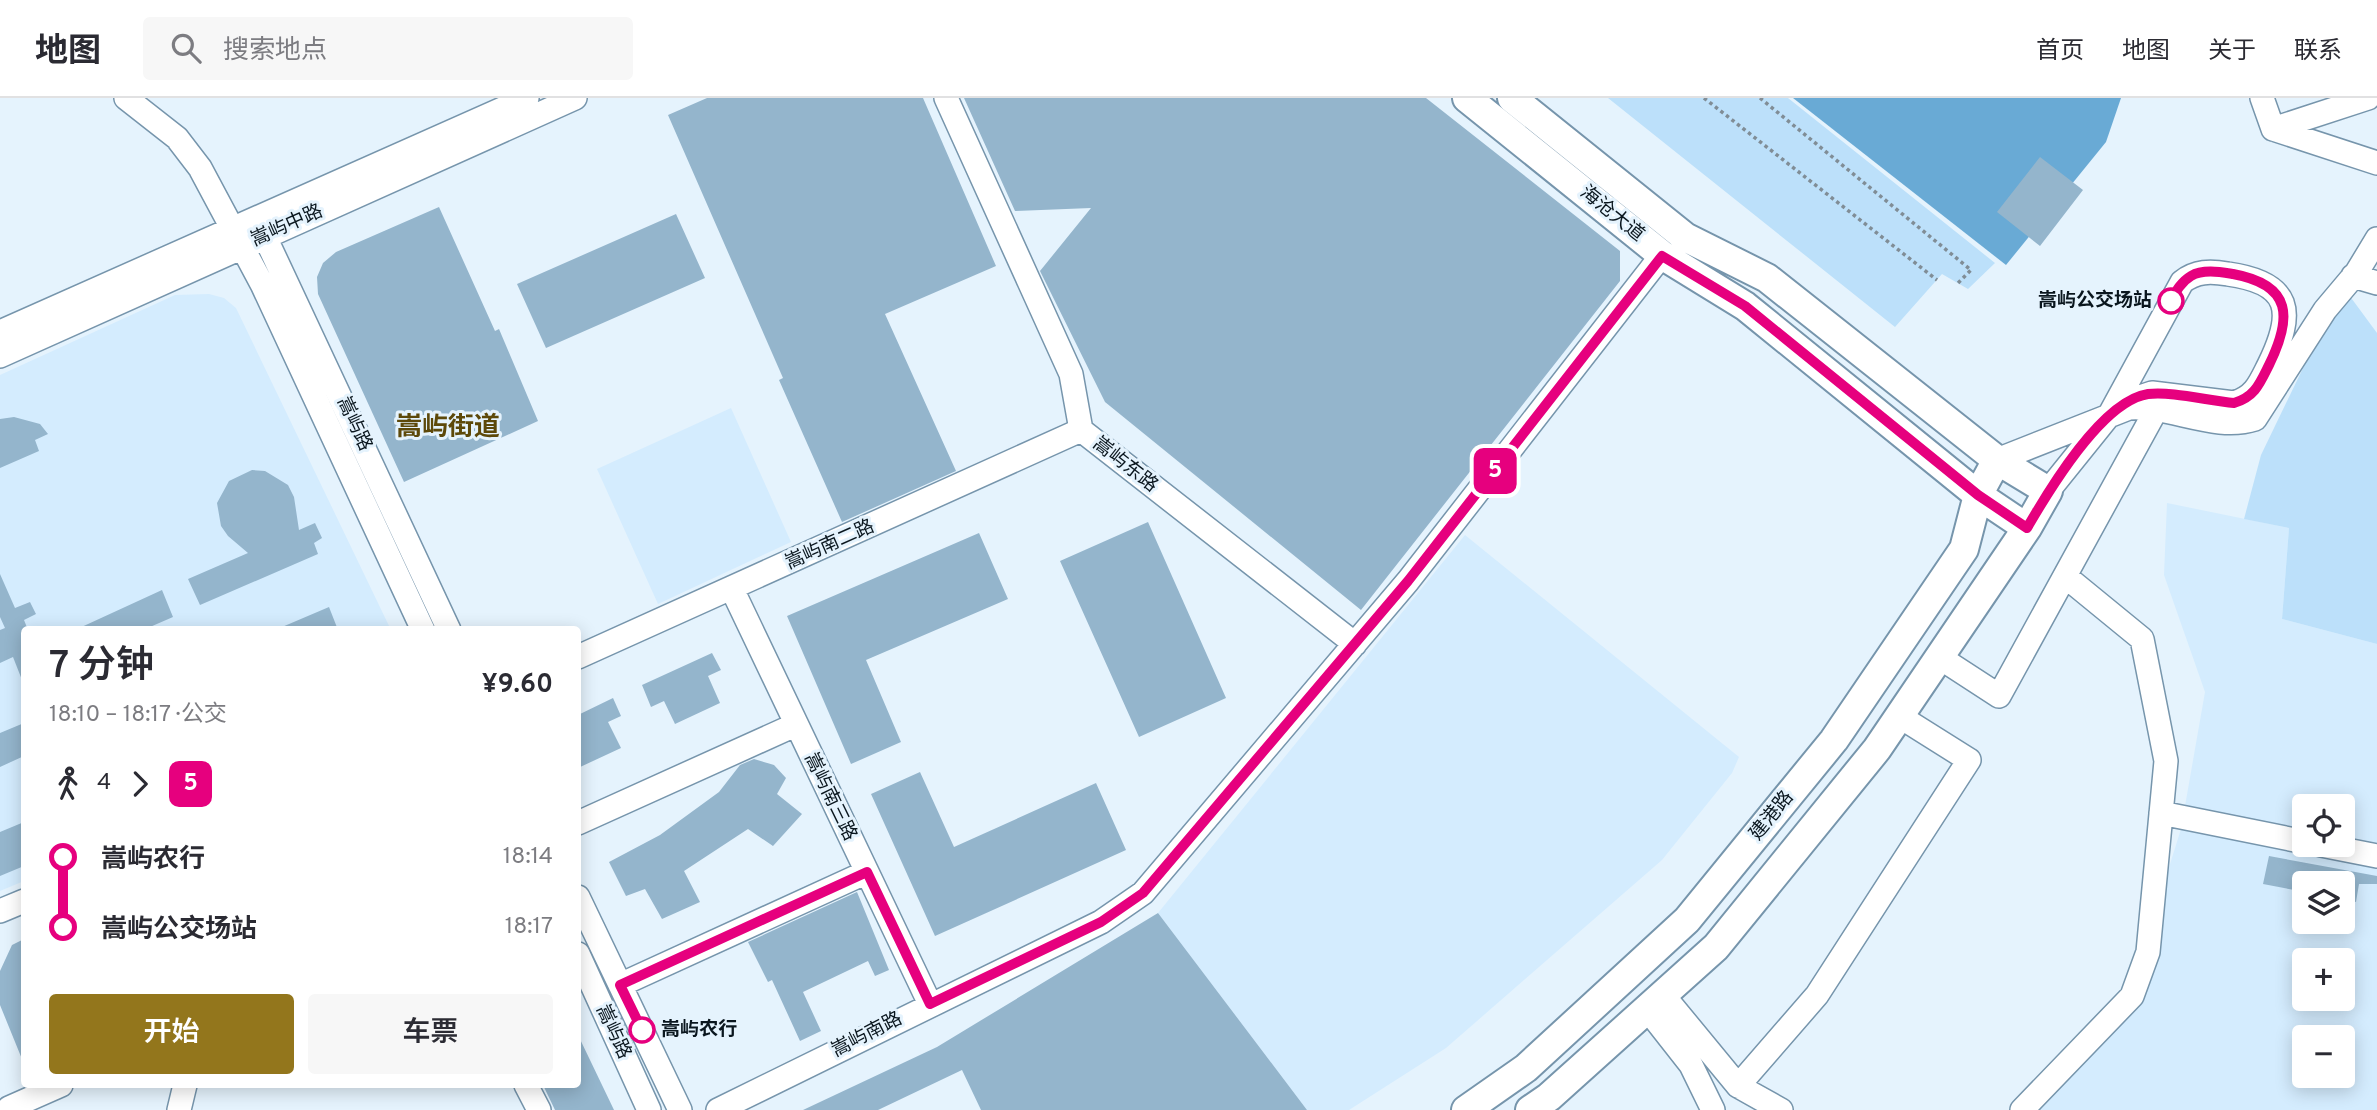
<!DOCTYPE html>
<html lang="zh">
<head>
<meta charset="utf-8">
<style>
  body { margin:0; font-family:Overpass,"Noto Sans SC",sans-serif; background:#f7f7f7; color:#2b2b33; height:100vh; display:flex; flex-direction:column; font-size:26px; white-space:nowrap }
  * { box-sizing:border-box; margin:0 }
  p { font-size:23px; color:#7c7c81 }
  .icon { flex:none; width:38px; height:38px; fill:none; stroke:currentColor; stroke-width:2; stroke-linecap:round; stroke-linejoin:round }
  .map { position:relative; flex:1; overflow:hidden }
  .sheet { position:absolute; left:21px; top:528px; width:560px; height:462px; display:flex; flex-direction:column; background:#fff; border-radius:7px; box-shadow:0 4px 18px #0003 }
  .sheet>* { flex:none }
  .badge { padding:0 14px; border-radius:10px; font-size:24px; line-height:46px }
  .buttons { position:absolute; left:2292px; top:696px; display:grid; gap:14px }
  .buttons a { display:grid; place-items:center; width:63px; height:63px; border-radius:7px; background:#fff; box-shadow:0 4px 18px #0003; font-size:35px }
  .map>.badge { position:absolute; translate:-50% -50%; box-shadow:0 0 0 4px #fff }
  .legs { display:flex; align-items:center; gap:10px; height:77px; padding:0 28px; font-size:23px }
  .legs p { margin-inline-start:auto }
  .head { display:flex; align-items:center; justify-content:space-between; height:119px; padding:0 28px }
  h1 { font-size:38px; font-weight:600; line-height:52px }
  .cta { display:flex; gap:14px; margin-top:auto; padding:14px 28px }
  .cta a { flex:1; height:80px; border-radius:7px; background:#93761c; color:#fff; font-size:28px; font-weight:600; line-height:80px; text-align:center }
  .cta a+a { background:#f7f7f7; color:#2b2b33 }
  ul { padding:0 28px; list-style:none }
  li { display:flex; align-items:center; gap:24px; height:70px; font-size:26px }
  li i { display:grid; place-items:center; width:10px; height:100%; margin:0 9px; background:currentColor }
  li i::after { content:''; width:18px; height:18px; margin:-9px; border:5px solid; border-radius:50%; background:#fff }
  li p { margin-inline-start:auto }
  li:first-child i { background:linear-gradient(#0000 50%,currentColor 0) }
  li:last-child i { background:linear-gradient(currentColor 50%,#0000 0) }
  header { display:flex; align-items:center; gap:42px; box-sizing:border-box; height:98px; padding:0 35px; background:#fff; border-bottom:2px solid #e1e1e2 }
  header strong { font-size:33px }
  nav { display:flex; gap:38px; margin-inline-start:auto; font-size:24px }
  .search { width:490px; height:63px; background:#f7f7f7; display:flex; align-items:center; gap:18px; box-sizing:border-box; padding:0 24px; border-radius:7px; color:#7c7c81; font-size:26px }
  .map>svg:first-child { display:block }
</style>
</head>
<body>
<header>
<strong>地图</strong>
<div class="search"><svg class="icon" aria-label="search" viewBox="0 0 24 24"><circle cx="10" cy="10" r="6"/><path d="M15 15l6 6"/></svg>搜索地点</div>
<nav><a>首页</a><a>地图</a><a>关于</a><a>联系</a></nav>
</header>
<div class="map">
<svg width="2377" height="1012" viewBox="0 0 2377 1012">
  <rect width="100%" height="100%" fill="#e5f3fd"/>
  <path fill="#d4ecfe" fill-rule="evenodd" d="M209,196L224,200L236,210L391,532H24V783L0,793V277L175,197Z
    M731,310L791,444L658,506L597,371Z
    M2167,405L2289,430L2282,521L2377,546V1012H2014L2130,894L2181,731L2205,594L2164,477ZM2305,709H2343V747H2305ZM2305,786H2343V824H2305ZM2305,863H2343V901H2305ZM2305,940H2343V978H2305Z
    M1465,437L1739,659L1732,675L1662,762L1446,950L1349,1012H1307L1158,815Z"/>
  <path fill="#bce0fa" d="M1608,0H1788L1995,165L1968,191L1942,176L1895,229Z
    M2349,197L2377,235V546L2282,521L2289,430L2244,421L2261,357L2304,268Z"/>
  <path fill="#69aad5" d="M1793,0H2121L2106,44L2006,167Z"/>
  <path fill="#94b5cc" d="M707,0H923L996,168L885,216L956,373L842,424L779,282L783,280L668,17Z
    M964,0H1426L1620,153V183L1361,512L1105,304L1040,173L1091,110L1015,113Z
    M2040,59L2083,92L2040,148L1997,114Z
    M439,109L495,233L499,231L538,323L404,384L318,196L317,179L323,165L336,154Z
    M676,116L705,180L546,250L517,186Z
    M14,319L40,326L48,336L35,342L39,353L0,370V321Z
    M252,372L265,373L288,387L294,399L299,432L315,425L322,440L314,445L318,456L200,507L188,481L248,455L228,438L221,428L217,405L229,383Z
    M1148,424L1226,600L1139,639L1060,463Z
    M979,435L1008,501L866,562L901,644L851,666L787,518Z
    M0,476L15,510L30,504L36,516L24,522L28,532H24V587L13,559L0,565V532L5,530L0,519Z
    M162,492L173,519L143,532H75Z
    M329,509L338,532H275Z
    M712,555L721,572L708,578L720,605L675,626L664,603L651,609L642,587Z
    M613,600L621,618L608,624L621,650L578,670V617Z
    M24,625V658L0,669V635Z
    M754,661L774,667L786,680L777,696L802,716L773,748L748,731L684,773L700,804L662,821L645,791L626,798L609,764L660,737L719,694L740,667Z
    M920,674L954,749L1096,685L1126,752L935,838L871,696Z
    M24,724V768L0,778V734Z
    M2269,758L2377,778V786H2359L2356,804L2343,801V786H2305V794L2263,786Z
    M857,794L889,872L875,878L868,863L803,894L821,933L800,943L772,882L768,884L748,844Z
    M1158,815L1307,1012H981L962,972L878,1012H803L937,949Z
    M24,841V966L0,907V873L12,847Z
    M578,937L614,1012H555L543,987H578Z"/>
  <g fill="none" stroke-linecap="round" stroke-linejoin="round">
    <defs>
      <path id="minor" d="M126,0L177,40L200,70L262,186L423,532
        M946,0L1071,276L1081,332L1355,546
        M2262,0L2273,31
        M2273,31L2377,65
        M2273,31L2368,0
        M259,126L449,532
        M2353,178L2377,185
        M0,234L527,0
        M0,258L575,0
        M1997,362L2129,310C2170,307 2215,334 2255,321L2325,212L2357,174L2377,141
        M2048,393L2110,316L2182,184C2196,173 2210,173 2228,176C2292,185 2295,214 2269,267C2260,285 2255,299 2234,305L2152,295L2134,301L2110,316
        M732,491L930,906
        M578,559L1081,332
        M1939,559L1999,598L2156,312
        M2161,715L2305,744
        M578,725L795,627
        M2321,747L2377,758
        M578,799L680,1012
        M0,813L24,803
        M578,856L649,1012
        M620,887L867,774
        M1663,897L1738,988L1781,1012
        M1647,911L1691,967L1713,1012
        M526,987L539,1012
        M1738,988L1817,897L1969,662L1899,618
        M9,1010L61,987
        M179,1012L185,987
        M718,1012L1101,824L1143,795L1408,483L1662,157
        M2022,1012L2132,898L2148,854L2166,663L2142,541L2065,478"/>
      <path id="major" d="M1467,0L1662,157L1745,208L1978,397L2027,430
        M1512,0L1685,139L1767,180L1997,362L2048,393L2027,430L1877,651L1716,849L1549,999L1530,1012
        M1466,1012L1526,970L1687,822L1834,642L1964,451L1978,397L1997,362"/>
    </defs>
    <use href="#minor" stroke="#7695ac" stroke-width="26"/>
    <use href="#major" stroke="#7695ac" stroke-width="32"/>
    <path stroke="#808d96" stroke-width="3.5" stroke-dasharray="3.5 3.5" stroke-linecap="butt" d="M1704,0L1937,182
      M1760,0L1971,172L1958,185"/>
    <use href="#minor" stroke="#fff" stroke-width="23"/>
    <use href="#major" stroke="#fff" stroke-width="28"/>
  </g>
  <g fill="none" stroke-linecap="round" stroke-linejoin="round">
    <defs>
      <path id="line-1" d="M642,932L620,887L867,774L930,906L1101,824L1143,795L1408,483L1662,158L1745,208L1978,397L2027,430C2049,392 2102,303 2148,296C2172,293 2209,303 2234,305C2255,299 2260,285 2269,267C2292,220 2293,187 2233,176C2220,174 2203,171 2191,178C2181,184 2176,193 2171,203"/>
    </defs>
    <use href="#line-1" stroke="#fff" stroke-width="16"/>
    <use href="#line-1" stroke="#e6007e" stroke-width="10"/>
  </g>
  <g fill="#fff" stroke="#e6007e" stroke-width="3.5">
    <circle cx="2171" cy="203" r="12"/>
    <circle cx="642" cy="932" r="12"/>
  </g>
  <g text-anchor="middle" dominant-baseline="central" stroke-width="6" stroke-linejoin="round" paint-order="stroke">
    <g font-size="19" fill="#0a161e" stroke="#e5f3fd">
      <text transform="translate(1612 116) rotate(39)">海沧大道</text>
      <text transform="translate(287 128) rotate(-24)">嵩屿中路</text>
      <text transform="translate(354 326) rotate(65)">嵩屿路</text>
      <text transform="translate(1125 367) rotate(38)">嵩屿东路</text>
      <text transform="translate(830 447) rotate(-24)">嵩屿南二路</text>
      <text transform="translate(830 699) rotate(64)">嵩屿南三路</text>
      <text transform="translate(1772 718) rotate(-51)">建港路</text>
      <text transform="translate(613 934) rotate(65)">嵩屿路</text>
      <text transform="translate(867 937) rotate(-27)">嵩屿南路</text>
    </g>
    <g font-size="19" font-weight="bold" fill="#0a161e" stroke="#e5f3fd" text-anchor="end">
      <text x="2152" y="203">嵩屿公交场站</text>
      <text x="661" y="932" text-anchor="start">嵩屿农行</text>
    </g>
    <g font-size="26" font-weight="bold" fill="#5d490a" stroke="#e5f3fd">
      <text x="448" y="330">嵩屿街道</text>
    </g>
  </g>
</svg>
<div class="buttons">
<a><svg class="icon" aria-label="locate" viewBox="0 0 24 24"><circle cx="12" cy="12" r="6"/><path d="M12 2v4M12 18v4M2 12h4M18 12h4"/></svg></a>
<a><svg class="icon" aria-label="layers" viewBox="0 0 24 24"><path d="M12 4l9 5-9 5-9-5zM3 14l9 5 9-5"/></svg></a>
<a>+</a>
<a>−</a>
</div>
<b class="badge" style="left:1495px;top:373px;background:#e6007e;color:#fff">5</b>
<section class="sheet">
<div class="head"><div><h1>7 分钟</h1><p>18:10 – 18:17 · 公交</p></div><b>¥9.60</b></div>
<div class="legs"><svg class="icon" aria-label="walk" viewBox="0 0 24 24"><circle cx="13" cy="4" r="2"/><path d="M13 8l-2 6 4 7M11 14l-3 7M7 12l3-4h3l4 4"/></svg>4<svg class="icon" aria-label="forward" viewBox="0 0 24 24"><path d="M9 5l7 7-7 7"/></svg><b class="badge" style="background:#e6007e;color:#fff">5</b></div>
<ul>
<li><i style="color:#e6007e"></i><b>嵩屿农行</b><p>18:14</p></li>
<li><i style="color:#e6007e"></i><b>嵩屿公交场站</b><p>18:17</p></li>
</ul>
<div class="cta"><a>开始</a><a>车票</a></div>
</section>
</div>
</body>
</html>
